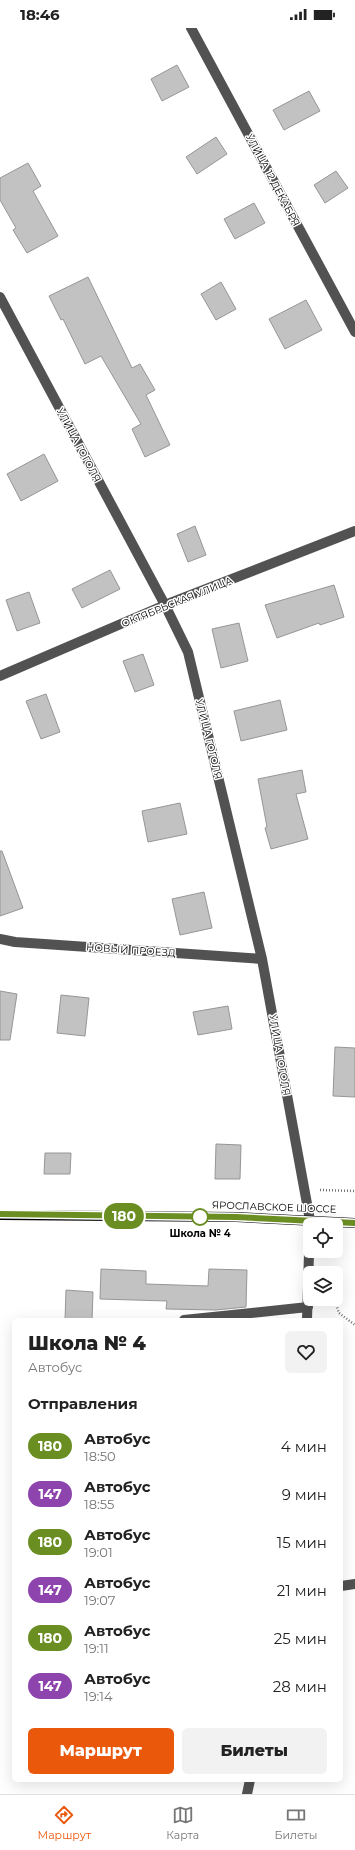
<!DOCTYPE html>
<html lang="ru">
<head>
<meta charset="utf-8">
<style>
  body { margin:0; font-family:Montserrat,sans-serif; background:#f2f2f2; color:#222; height:100vh; display:flex; flex-direction:column; font-size:15px; white-space:nowrap }
  * { box-sizing:border-box; margin:0 }
  p { font-size:13px; color:#767676 }
  .icon { flex:none; width:22px; height:22px; fill:none; stroke:currentColor; stroke-width:2; stroke-linecap:round; stroke-linejoin:round }
  .map { position:relative; flex:1; overflow:hidden }
  .sheet { position:absolute; left:12px; top:1290px; width:331px; height:464px; display:flex; flex-direction:column; background:#fff; border-radius:6px; box-shadow:0 4px 16px #0002 }
  .sheet>* { flex:none }
  .badge { padding:0 8px; border-radius:13px; font-size:14px; line-height:26px }
  .fabs { position:absolute; left:303px; top:1190px; display:grid; gap:8px }
  .fabs a { display:grid; place-items:center; width:40px; height:40px; border-radius:6px; background:#fff; box-shadow:0 4px 16px #0002; font-size:20px }
  .map>.badge { position:absolute; translate:-50% -50%; box-shadow:0 0 0 2px #fff }
  h2 { padding:0 16px; font-size:15px; line-height:36px }
  .round { display:grid; place-items:center; flex:none; width:42px; height:42px; border-radius:6px; background:#f2f2f2 }
  .head { display:flex; align-items:center; justify-content:space-between; height:68px; padding:0 16px }
  h1 { font-size:19px; font-weight:800; line-height:30px }
  .primary-button { display:flex; gap:8px; margin-top:auto; padding:8px 16px }
  .primary-button a { flex:1; height:46px; border-radius:6px; background:#ea580c; color:#fff; font-size:16px; font-weight:800; line-height:46px; text-align:center }
  .primary-button a+a { background:#f2f2f2; color:#222 }
  ul { padding:0; list-style:none }
  li { display:flex; align-items:center; gap:12px; height:48px; padding:0 16px }
  li div { flex:1 }
  li b { display:block; font-size:15px }
  li em { font-style:normal }
  li .badge { min-width:44px; font-weight:700; text-align:center }
  .status { display:flex; justify-content:space-between; align-items:center; height:28px; padding:0 20px; background:#fff; direction:ltr }
  .status svg { height:11px; fill:currentColor }
  .dock { display:flex; justify-content:space-around; align-items:center; height:56px; border-top:1px solid #e0e0e0; background:#fff; font-size:11px; color:#767676 }
  .dock a { display:grid; justify-items:center; gap:2px }
  .dock .current { color:#ea580c }
  .map>svg:first-child { display:block }
</style>
</head>
<body>
<div class="status"><b>18:46</b><svg viewBox="0 0 49 12"><path d="M0 12V9h3v3zM5 12V6h3v6zM10 12V3h3v9zM15 12V0h3v12zM26 1h20v11H26zM47 4h2v5h-2z"/></svg></div>
<div class="map">
<svg width="355" height="1766" viewBox="0 0 355 1766">
  <rect width="100%" height="100%" fill="#fff"/>
  <path fill="#c2c2c2" stroke="#969696" d="M177,37L189,59L162,73L151,51Z
    M309,63L320,83L284,102L273,82Z
    M216,109L227,126L197,146L186,129Z
    M28,135L41,158L33,163L58,208L27,225L13,202L16,200L0,172V150Z
    M336,143L348,160L325,175L314,157Z
    M254,175L265,195L235,211L224,191Z
    M88,249L132,340L140,336L155,362L146,367L170,417L145,429L132,401L141,396L101,328L85,336L63,291L61,292L49,268Z
    M221,254L236,281L216,292L201,266Z
    M306,272L322,302L285,321L269,291Z
    M44,426L58,453L21,473L7,446Z
    M195,498L206,527L188,534L177,506Z
    M110,542L120,561L82,580L72,561Z
    M334,557L344,589L320,597L319,595L277,610L265,577Z
    M29,564L40,595L17,603L6,572Z
    M239,595L248,633L221,640L212,601Z
    M143,626L154,657L135,664L123,633Z
    M46,666L60,704L41,711L26,673Z
    M280,672L287,702L241,713L234,683Z
    M302,742L306,764L296,766L308,811L271,821L265,800L267,799L258,751Z
    M180,775L187,806L148,814L142,783Z
    M0,823H2L23,880L0,888Z
    M204,864L212,900L180,907L172,871Z
    M0,963L17,966L10,1012H0Z
    M61,967L89,970L85,1008L57,1005Z
    M228,978L232,1001L198,1007L193,984Z
    M335,1019L355,1020V1069L333,1068Z
    M216,1116L241,1117L240,1151H215Z
    M45,1125H71L70,1146H44Z
    M101,1241L146,1243V1256L208,1258L209,1241L247,1242L246,1279L216,1282L166,1281L167,1273L100,1271Z
    M66,1262L93,1264L92,1292H65Z"/>
  <g fill="none" stroke-linecap="round" stroke-linejoin="round">
    <path stroke="#747474" stroke-width="2.5" stroke-dasharray="1 2" stroke-linecap="butt" d="M320,1162L355,1163
      M334,1271L339,1285L355,1297"/>
    <path stroke="#525252" stroke-width="10" d="M191,0L355,304
      M0,269L165,577L188,624L262,931L310,1192L307,1292
      M0,648L165,577L355,503
      M0,911L15,914L262,931
      M184,1292L308,1279
      M341,1558L355,1556
      M247,1766L250,1752"/>
    <path stroke="#000" stroke-width="10" d="M0,1187L236,1189L355,1195"/>
  </g>
  <g fill="none" stroke-linecap="round" stroke-linejoin="round">
    <defs>
      <path id="line" d="M0,1186L236,1189L355,1195"/>
    </defs>
    <use href="#line" stroke="#fff" stroke-width="9"/>
    <use href="#line" stroke="#6b8e23" stroke-width="6"/>
  </g>
  <circle fill="#fff" stroke="#6b8e23" stroke-width="2" cx="200" cy="1189" r="8"/>
  <g text-anchor="middle" dominant-baseline="central" stroke-width="3" stroke-linejoin="round" paint-order="stroke">
    <g font-size="10" fill="#000" stroke="#fff">
      <text transform="translate(273 152) rotate(62)">УЛИЦА 12 ДЕКАБРЯ</text>
      <text transform="translate(79 417) rotate(62)">УЛИЦА ГОГОЛЯ</text>
      <text transform="translate(177 574) rotate(-22)">ОКТЯБРЬСКАЯ УЛИЦА</text>
      <text transform="translate(209 711) rotate(76)">УЛИЦА ГОГОЛЯ</text>
      <text transform="translate(131 922) rotate(4)">НОВЫЙ ПРОЕЗД</text>
      <text transform="translate(280 1027) rotate(80)">УЛИЦА ГОГОЛЯ</text>
      <text transform="translate(274 1179) rotate(2)">ЯРОСЛАВСКОЕ ШОССЕ</text>
    </g>
    <g font-size="10" font-weight="bold" fill="#000" stroke="#fff">
      <text x="200" y="1205">Школа № 4</text>
    </g>
  </g>
</svg>
<div class="fabs">
<a><svg class="icon" aria-label="locate" viewBox="0 0 24 24"><circle cx="12" cy="12" r="6"/><path d="M12 2v4M12 18v4M2 12h4M18 12h4"/></svg></a>
<a><svg class="icon" aria-label="layers" viewBox="0 0 24 24"><path d="M12 4l9 5-9 5-9-5zM3 14l9 5 9-5"/></svg></a>
</div>
<b class="badge" style="left:124px;top:1188px;background:#6b8e23;color:#fff">180</b>
<section class="sheet">
<div class="head"><div><h1>Школа № 4</h1><p>Автобус</p></div><a class="round"><svg class="icon" aria-label="heart" viewBox="0 0 24 24"><path d="M12 20l-8-8c-3-5 5-10 8-4 3-6 11-1 8 4z"/></svg></a></div>
<h2>Отправления</h2>
<ul>
<li><span class="badge" style="background:#6b8e23;color:#fff">180</span><div><b>Автобус</b><p>18:50</p></div><em>4 мин</em></li>
<li><span class="badge" style="background:#8e44ad;color:#fff">147</span><div><b>Автобус</b><p>18:55</p></div><em>9 мин</em></li>
<li><span class="badge" style="background:#6b8e23;color:#fff">180</span><div><b>Автобус</b><p>19:01</p></div><em>15 мин</em></li>
<li><span class="badge" style="background:#8e44ad;color:#fff">147</span><div><b>Автобус</b><p>19:07</p></div><em>21 мин</em></li>
<li><span class="badge" style="background:#6b8e23;color:#fff">180</span><div><b>Автобус</b><p>19:11</p></div><em>25 мин</em></li>
<li><span class="badge" style="background:#8e44ad;color:#fff">147</span><div><b>Автобус</b><p>19:14</p></div><em>28 мин</em></li>
</ul>
<div class="primary-button"><a>Маршрут</a><a>Билеты</a></div>
</section>
</div>
<nav class="dock">
<a class="current"><svg class="icon" aria-label="directions" viewBox="0 0 24 24"><path d="M12 3l9 9-9 9-9-9zM9 14v-3h6M13 9l2 2-2 2"/></svg>Маршрут</a>
<a><svg class="icon" aria-label="map" viewBox="0 0 24 24"><path d="M3 6l6-2 6 2 6-2v14l-6 2-6-2-6 2zM9 4v14M15 6v14"/></svg>Карта</a>
<a><svg class="icon" aria-label="tickets" viewBox="0 0 24 24"><path d="M3 7h18v10H3zM15 7v10"/></svg>Билеты</a>
</nav>
</body>
</html>
